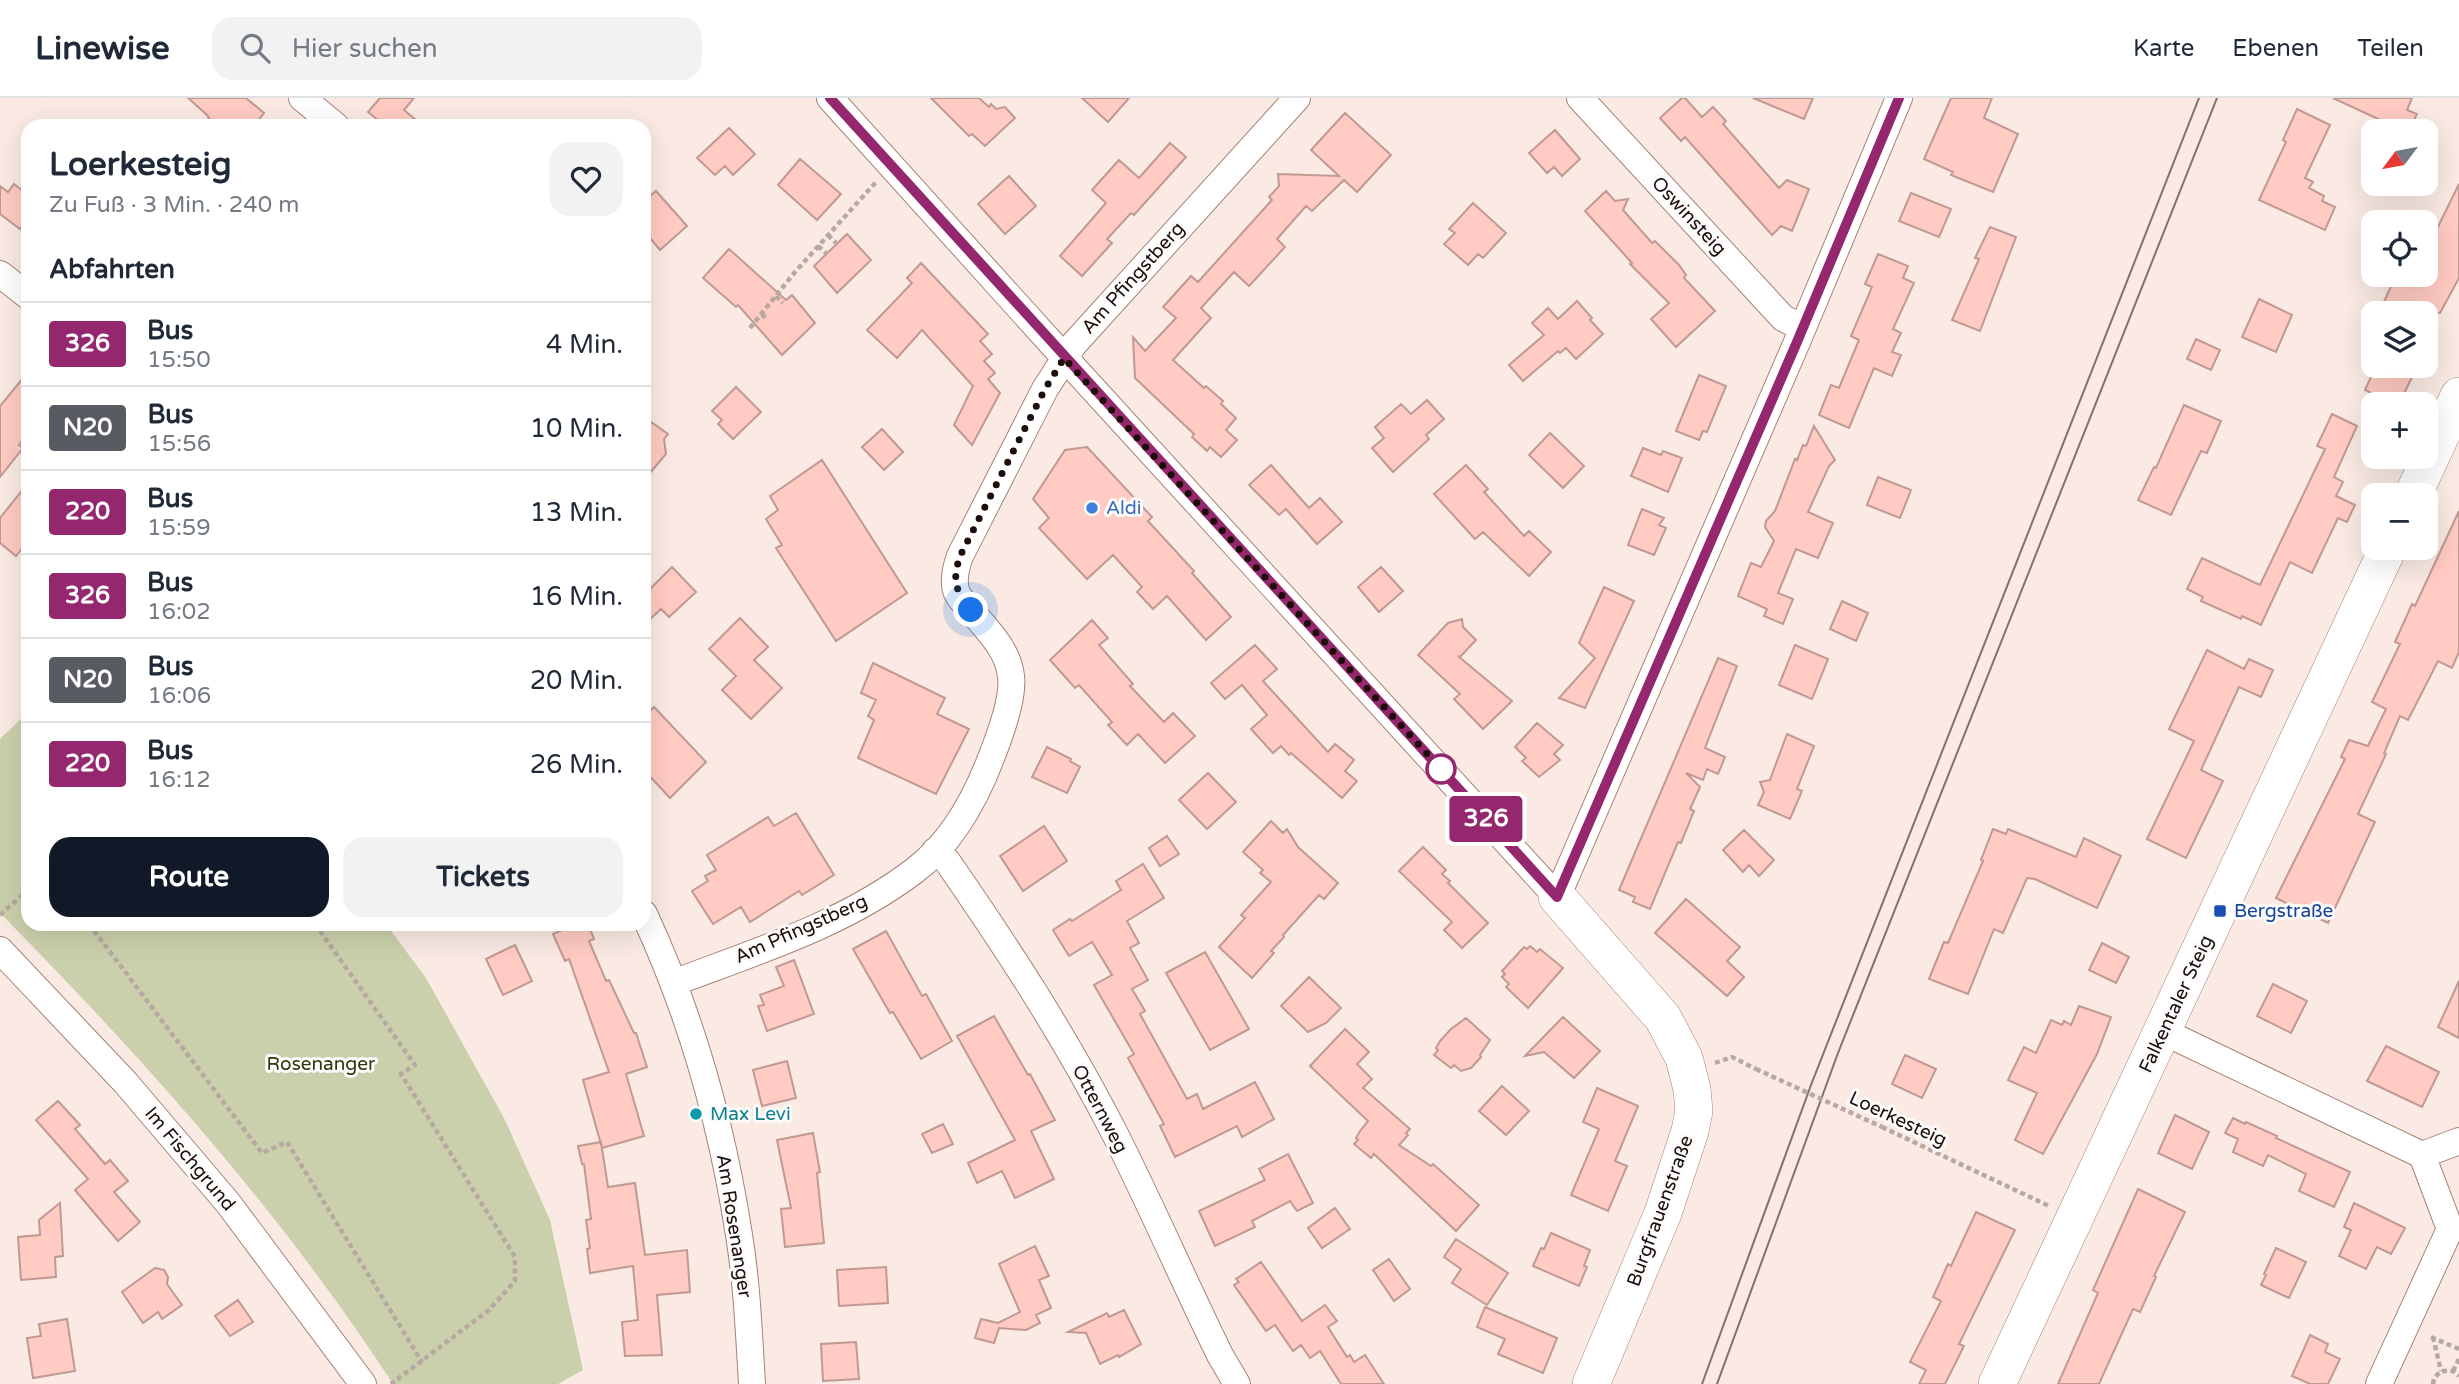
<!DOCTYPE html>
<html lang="de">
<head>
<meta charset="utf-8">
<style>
  body { margin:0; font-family:"Varela Round",sans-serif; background:#f2f2f3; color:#1f2937; height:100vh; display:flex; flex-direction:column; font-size:26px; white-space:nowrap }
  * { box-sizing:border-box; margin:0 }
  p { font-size:23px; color:#747a83 }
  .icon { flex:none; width:38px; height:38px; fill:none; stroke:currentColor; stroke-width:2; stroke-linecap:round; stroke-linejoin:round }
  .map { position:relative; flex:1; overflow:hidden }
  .sheet { position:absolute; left:21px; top:21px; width:630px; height:812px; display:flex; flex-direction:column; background:#fff; border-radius:21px; box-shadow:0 7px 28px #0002 }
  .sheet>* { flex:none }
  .badge { padding:0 14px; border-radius:5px; font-size:24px; line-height:46px }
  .needle { width:46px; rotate:238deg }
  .tools { position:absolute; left:2361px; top:21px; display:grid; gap:14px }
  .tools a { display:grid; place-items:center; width:77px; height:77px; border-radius:14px; background:#fff; box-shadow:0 7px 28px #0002; font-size:35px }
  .you { position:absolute; width:35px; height:35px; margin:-18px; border:5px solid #fff; border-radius:50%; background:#1a73e8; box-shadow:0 0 0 10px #1a73e833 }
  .map>.badge { position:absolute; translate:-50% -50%; box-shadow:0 0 0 4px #fff }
  h2 { padding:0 28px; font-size:26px; line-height:63px }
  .round { display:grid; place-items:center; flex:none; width:74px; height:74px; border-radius:21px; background:#f2f2f3 }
  .headline { display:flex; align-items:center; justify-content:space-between; height:119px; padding:0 28px }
  h1 { font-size:33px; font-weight:800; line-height:52px }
  .cta { display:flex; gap:14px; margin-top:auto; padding:14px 28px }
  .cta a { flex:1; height:80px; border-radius:21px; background:#111827; color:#fff; font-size:28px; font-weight:800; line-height:80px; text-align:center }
  .cta a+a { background:#f2f2f3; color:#1f2937 }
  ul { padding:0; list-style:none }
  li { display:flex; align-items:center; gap:21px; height:84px; padding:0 28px; border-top:2px solid #e0e1e3 }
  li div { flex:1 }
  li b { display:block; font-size:26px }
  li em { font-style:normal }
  li .badge { min-width:77px; font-weight:700; text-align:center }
  header { display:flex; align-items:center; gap:42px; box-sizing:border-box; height:98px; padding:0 35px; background:#fff; border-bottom:2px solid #e0e1e3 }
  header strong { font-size:33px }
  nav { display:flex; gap:38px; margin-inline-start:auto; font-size:24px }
  .search { width:490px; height:63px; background:#f2f2f3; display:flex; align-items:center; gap:18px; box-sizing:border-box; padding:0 24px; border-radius:21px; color:#747a83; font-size:26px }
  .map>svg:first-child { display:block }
</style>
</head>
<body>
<header>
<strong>Linewise</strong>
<div class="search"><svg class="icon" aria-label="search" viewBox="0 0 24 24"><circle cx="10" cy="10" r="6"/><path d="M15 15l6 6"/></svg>Hier suchen</div>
<nav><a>Karte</a><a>Ebenen</a><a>Teilen</a></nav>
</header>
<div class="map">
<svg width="2459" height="1286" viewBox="0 0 2459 1286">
  <rect width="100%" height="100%" fill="#faeae3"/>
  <path fill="#cbd0ac" d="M28,614V826H386L426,880L504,1020L550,1122L583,1272L558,1286H393C281,1114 144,961 0,815V641Z"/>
  <path fill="#ffcbc3" stroke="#c19993" stroke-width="2" d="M188,0H246L264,15L254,28H203L209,20L207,17Z
    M380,0H414L404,12L423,28H385L368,14Z
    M931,0H979L989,9L991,6L996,11L1005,9L1015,20L985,48L972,36L969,38Z
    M1082,0H1129L1108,24Z
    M1682,0H1685L1702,19L1713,9L1726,23L1723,26L1779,90L1787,82L1809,91L1792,133L1781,128L1772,137L1685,39L1681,43L1660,20Z
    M1753,0H1813L1804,21Z
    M1951,0H1992L1984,20L2018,36L1993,94L1951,77L1953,74L1924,61Z
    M2333,0H2412L2407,12L2417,16L2409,33H2404Z
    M2297,11L2330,27L2305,80L2313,84L2309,90L2324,98L2322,103L2335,109L2325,132L2259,102L2286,44L2283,42Z
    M1345,15L1391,57L1357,94L1344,82L1312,113L1306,108L1277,141L1285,149L1249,188L1234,174L1201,210L1211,220L1173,262L1204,290L1206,288L1223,303L1221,306L1236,320L1226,332L1237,342L1221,359L1210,349L1207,353L1192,339L1194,336L1135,280L1133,239L1145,253L1176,220L1163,209L1191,178L1198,184L1272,102L1269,99L1279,88L1278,76L1339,78L1311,52Z
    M729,30L755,56L733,77L725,68L715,77L697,60Z
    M1555,32L1580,61L1562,78L1554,69L1547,75L1529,55Z
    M1170,45L1186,59L1134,117L1131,115L1107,141L1112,145L1082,178L1060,158L1106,105L1092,92L1119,62L1139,80Z
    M800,61L841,96L817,122L778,87Z
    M1009,78L1036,108L1005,136L978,106Z
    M14,86L28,97V120L20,131L0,116V88L8,94Z
    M2459,86V180L2440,215H2379L2396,177H2426V140L2431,143Z
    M656,93L687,128L660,152L644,133V103Z
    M1606,93L1615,103L1628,101L1623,112L1652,145L1655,143L1679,167L1686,177L1684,180L1715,213L1676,249L1651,221L1669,205L1630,166L1632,165L1585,113Z
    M1911,95L1951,111L1939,139L1899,123Z
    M1473,105L1506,135L1483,160L1478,156L1468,167L1444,146L1455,135L1449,131Z
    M1990,129L2016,139L1980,233L1952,222L1979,161L1975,160Z
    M847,136L871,162L837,195L814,168Z
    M729,151L786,202L792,197L815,225L782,257L738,207L736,209L703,180Z
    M1878,156L1908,168L1903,180L1914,185L1893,231L1901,235L1892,254L1901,257L1892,278L1874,270L1849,330L1819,317L1831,287L1839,290L1859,242L1851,238L1872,189L1865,186Z
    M921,165L988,236L980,243L992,256L984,263L995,275L988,281L1000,295L972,347L954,327L973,288L922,232L897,260L867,232L912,185L907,180Z
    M2259,201L2292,217L2276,254L2242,239Z
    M1577,203L1592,220L1590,222L1603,236L1576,261L1566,250L1560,255L1558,253L1523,283L1509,267L1544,237L1532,225L1548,210L1558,221Z
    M2196,241L2220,252L2211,272L2187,261Z
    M2376,268H2395L2413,277L2399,306H2394L2365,292Z
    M28,274V335L19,347L23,350L0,379V308Z
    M1699,277L1726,288L1707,334L1703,333L1699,342L1676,333Z
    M736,289L761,314L733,341L718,326L722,322L712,313Z
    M1427,302L1444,321L1426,337L1429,341L1393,374L1372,350L1384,340L1375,329L1401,306L1411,316Z
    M2184,307L2221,323L2207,355L2201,353L2171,417L2138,402L2154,369L2156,370Z
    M2332,316L2357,328L2334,379L2343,384L2336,398L2355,407L2347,424L2338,420L2312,475L2290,464L2261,527L2242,518L2241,521L2201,503L2203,499L2187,491L2202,460L2260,487L2325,351L2317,348Z
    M644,319L668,336L664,341L666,356L644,382Z
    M1814,328L1835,362L1829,368L1808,414L1833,425L1818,460L1796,451L1778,495L1793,501L1783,526L1764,518L1767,511L1738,498L1751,465L1761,469L1774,443L1765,429L1766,423L1775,413L1795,361L1797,362L1803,347L1806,348Z
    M882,331L903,354L884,372L862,349Z
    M1550,335L1584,368L1563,390L1529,357Z
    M1087,349L1152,419L1148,423L1194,473L1192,475L1231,519L1206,542L1167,498L1153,511L1137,494L1142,489L1113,457L1087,481L1039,430L1049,420L1033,401L1065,352Z
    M1643,350L1661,357L1663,353L1682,360L1668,394L1631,378Z
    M822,362L907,495L836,543L776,450L782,447L766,421L778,412L770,398Z
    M1271,367L1309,410L1320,400L1342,424L1317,446L1286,411L1279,417L1249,387Z
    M1466,367L1488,391L1484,394L1524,438L1529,433L1551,454L1529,478L1483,434L1475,441L1434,396Z
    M1878,379L1911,392L1900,420L1867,407Z
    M28,385V443L16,458L0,445V420Z
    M1642,411L1664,420L1659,427L1666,430L1654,457L1628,447Z
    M2459,413V554L2452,570L2438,563L2408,622L2400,618L2384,655L2386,656L2358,716L2375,724L2328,825L2276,800L2345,661L2341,659L2349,642L2368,648L2386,611L2372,604L2400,546L2395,544L2412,506L2415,508Z
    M672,469L696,494L669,519L661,511L644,527V497Z
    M1381,469L1403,493L1379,514L1358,489Z
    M1604,489L1634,503L1585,610L1559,600L1595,560L1579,545Z
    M1842,503L1868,515L1856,543L1830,531Z
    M740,520L768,549L754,562L782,590L751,621L722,592L736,578L709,551Z
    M1462,521L1463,529L1476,542L1460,559L1458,558L1512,603L1483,631L1454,601L1460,596L1418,557L1448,525Z
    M1092,522L1108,540L1099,547L1133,586L1130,588L1164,624L1173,615L1195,638L1165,665L1138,636L1127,647L1108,627L1112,624L1079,587L1075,590L1050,562Z
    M1255,547L1277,571L1263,583L1328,654L1335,646L1354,662L1345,673L1357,683L1342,700L1291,655L1289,657L1281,648L1273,655L1251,631L1267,617L1242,587L1225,601L1211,585Z
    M1795,547L1828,561L1812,601L1779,587Z
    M2207,552L2244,571L2249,561L2273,572L2261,599L2239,589L2201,672L2223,683L2186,760L2147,741L2194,643L2169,631Z
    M1718,560L1737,568L1705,650L1725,659L1718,676L1707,671L1703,682L1686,675L1700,689L1690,711L1694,713L1681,745L1678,744L1650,811L1633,804L1635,799L1619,792Z
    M873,565L945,600L937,616L969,631L936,696L858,660L874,622L868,618L876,602L861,595Z
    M654,609L706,664L670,700L644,672V619Z
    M1537,625L1563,647L1554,656L1560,662L1539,679L1522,663L1526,660L1515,649Z
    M1787,636L1814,648L1797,691L1802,693L1790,721L1758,707L1764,694L1760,684L1770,682Z
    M1047,649L1071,661L1070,663L1080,669L1067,695L1032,679Z
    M1208,675L1236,704L1207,731L1179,702Z
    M796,715L834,777L802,797L799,793L750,824L741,809L713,826L692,793L708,783L705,778L716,772L707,757L768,719L774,728Z
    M1271,723L1283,735L1287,731L1298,749L1338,785L1324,801L1319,797L1283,837L1284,839L1271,853L1274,855L1252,880L1219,849L1245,820L1241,817L1271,784L1260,775L1263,772L1243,754Z
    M1044,728L1067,763L1023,793L1000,758Z
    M1993,731L2006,736L2008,731L2076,759L2084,740L2121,758L2097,810L2035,781L2027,780L2003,835L1994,831L1968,896L1929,881L1944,844L1948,845L1983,763L1981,762Z
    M1744,732L1774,762L1759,778L1749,767L1743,774L1723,752Z
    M1167,738L1179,756L1160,768L1149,750Z
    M1423,749L1446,772L1442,776L1450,783L1448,785L1488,825L1462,850L1444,832L1452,824L1399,773Z
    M1143,766L1164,800L1127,823L1139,845L1130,850L1148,882L1132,891L1145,913L1140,916L1187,1001L1197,996L1203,1011L1255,984L1274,1021L1242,1039L1237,1028L1175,1059L1160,1028L1164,1026L1128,960L1134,956L1094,887L1112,877L1092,844L1069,858L1053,832L1070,821L1072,823L1121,792L1116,783Z
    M1686,801L1740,849L1727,863L1744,879L1727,898L1655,835Z
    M575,826H588L594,841L589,843L606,883L609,882L634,935H636L647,969L626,976L644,1038L602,1050L583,982L609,974L569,861L565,863L553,836Z
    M886,833L922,898L926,896L952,943L921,961L893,914L890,915L853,851Z
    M2102,845L2129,859L2116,885L2089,872Z
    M515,847L532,883L503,897L486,861Z
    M1530,848L1537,854L1540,851L1563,870L1528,910L1506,889L1509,886L1502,879L1505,876L1502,873L1524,849L1527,851Z
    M1205,854L1249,931L1210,952L1166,875Z
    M794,862L814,916L767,933L758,908L764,907L760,897L784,888L776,869Z
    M1309,879L1341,910L1326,925L1308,934L1281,908Z
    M2459,883V940L2438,929Z
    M2273,886L2307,903L2291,935L2257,918Z
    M2079,908L2111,919L2097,956L2043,1056L2015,1042L2037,995L2008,982L2024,949L2036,955L2051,922L2062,927L2064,923L2071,927Z
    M994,918L1028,977L1030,976L1055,1022L1031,1033L1054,1081L1015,1100L1002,1073L977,1085L968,1065L1015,1042L957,938Z
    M1563,919L1600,953L1574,980L1544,954L1525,958Z
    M1466,920L1490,942L1480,957L1481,959L1471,970L1461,973L1454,967L1451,970L1434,957L1438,952L1436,950L1440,943L1451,931Z
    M1345,931L1369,954L1357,966L1372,981L1363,990L1410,1031L1406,1035L1408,1037L1399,1047L1431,1068L1433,1066L1479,1107L1456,1133L1374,1056L1371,1060L1354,1046L1358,1042L1356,1040L1360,1033L1368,1023L1310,968Z
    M2386,948L2439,974L2422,1009L2367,983Z
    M1905,957L1936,971L1922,1000L1892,986Z
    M787,963L796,1000L762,1008L753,972Z
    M1502,988L1529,1013L1506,1037L1479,1013Z
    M1597,990L1638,1008L1615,1063L1627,1068L1608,1113L1571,1097L1599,1031L1583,1024Z
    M58,1003L80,1027L75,1031L105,1066L110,1062L128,1083L114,1094L140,1124L118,1143L75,1092L88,1081L36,1022Z
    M2175,1017L2209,1034L2192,1071L2158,1055Z
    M2233,1020L2245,1026L2246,1024L2277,1038L2276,1040L2350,1074L2334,1109L2299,1093L2306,1076L2268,1057L2263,1068L2233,1054L2238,1041L2225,1035Z
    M943,1026L953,1046L932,1055L922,1036Z
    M813,1035L820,1074L817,1075L824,1145L785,1149L781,1111L791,1110L777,1042Z
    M601,1044L608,1089L635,1085L645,1157L687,1152L690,1194L657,1197L662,1257L625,1258L622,1224L638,1222L633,1168L590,1175L587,1151L590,1150L586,1122L591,1121L584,1066H582L578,1048Z
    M1288,1056L1313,1105L1297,1113L1290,1103L1252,1123L1255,1129L1215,1148L1199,1113L1265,1082L1259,1071Z
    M2138,1091L2185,1114L2154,1178L2156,1179L2140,1214L2133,1211L2099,1286H2058L2098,1195L2093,1192Z
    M60,1105L63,1158L55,1159L56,1179L21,1182L18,1139L40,1137L39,1122Z
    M2354,1105L2405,1130L2391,1156L2377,1149L2366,1171L2339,1158L2351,1132L2344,1129Z
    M1335,1110L1350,1131L1322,1150L1308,1130Z
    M1976,1114L2015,1132L1959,1246L1964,1248L1945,1286H1919L1926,1272L1910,1264L1941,1203L1933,1199L1948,1166L1951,1168Z
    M1551,1135L1590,1152L1584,1168L1587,1169L1579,1188L1533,1168L1541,1150L1544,1151Z
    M1456,1141L1508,1175L1487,1207L1452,1185L1461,1171L1444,1159Z
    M1035,1148L1049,1178L1039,1182L1051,1210L1036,1217L1040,1225L1026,1232L999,1230L994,1245L975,1240L981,1221L998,1225L1020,1214L999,1166Z
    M2276,1150L2306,1164L2289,1200L2261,1187L2266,1177L2264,1176Z
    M1389,1161L1410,1191L1394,1203L1373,1172Z
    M1261,1164L1302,1223L1325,1207L1337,1223L1328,1229L1347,1259L1350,1257L1354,1264L1365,1257L1384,1286H1341L1320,1253L1310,1260L1301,1247L1293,1253L1275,1227L1266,1233L1234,1187L1239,1184L1236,1181Z
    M886,1169L888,1205L839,1208L837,1172Z
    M155,1170L164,1172L168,1179L167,1186L182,1207L162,1221L158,1214L143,1225L122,1194Z
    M238,1202L253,1224L230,1238L215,1218Z
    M1485,1209L1557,1240L1543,1275L1498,1256L1505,1241L1477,1229Z
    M1124,1212L1141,1246L1119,1259L1118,1257L1100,1266L1086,1235L1068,1234L1107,1215L1109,1219Z
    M67,1221L75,1273L33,1280L27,1240L41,1238L39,1226Z
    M2310,1237L2328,1246L2325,1254L2340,1261L2328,1286H2310L2292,1278Z
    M856,1244L859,1281L823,1283L821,1246Z"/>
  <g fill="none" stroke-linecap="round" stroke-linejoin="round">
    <defs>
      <path id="street" d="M302,0L336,28
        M830,0L1053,247L1557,799L1797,244L1899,0
        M1580,0L1783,220L1803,230
        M0,176L28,198
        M935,753L947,763C1008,851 1066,940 1115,1036C1152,1109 1184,1184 1220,1257L1237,1286
        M644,816C691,917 722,1027 739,1137C747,1186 749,1237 752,1286
        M0,852L125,984L228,1105L363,1286
        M673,885C755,854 843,827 914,773C950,746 975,702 991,660C999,640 1014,600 1011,578C1008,551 987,532 970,511C966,507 959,500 957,495C952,483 956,469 960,458L1045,291L1074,246L1297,0
        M2162,933L2422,1057
        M2422,1057L2459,1043
        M2379,1286L2450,1131L2422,1057"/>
      <path id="secondary" d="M2413,397L2459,298
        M1557,799L1663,920L1684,960L1692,991L1694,1013L1690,1033L1663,1115L1591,1286
        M1997,1286L2388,450"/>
    </defs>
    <use href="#street" stroke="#a68373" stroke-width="28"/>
    <use href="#secondary" stroke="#a68373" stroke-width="38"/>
    <path stroke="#b7a8a1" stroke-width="4.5" stroke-dasharray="5 3.5" stroke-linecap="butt" d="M828,137L836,145
      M818,148L827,156
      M776,198L783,205
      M762,216L767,222
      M750,230L795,174L876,84
      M0,817L28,792
      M89,826L262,1055L287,1044L422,1264
      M315,826L415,967L401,976L515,1159V1183L489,1212L391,1286
      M1715,965L1732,959L1756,971
      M1882,1029L2049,1108
      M2431,1239L2459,1251
      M2433,1239L2441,1273
      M2453,1273L2459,1261
      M2433,1286L2434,1280L2441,1273H2453L2459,1278"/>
    <use href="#street" stroke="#fff" stroke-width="26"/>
    <use href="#secondary" stroke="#fff" stroke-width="37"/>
    <path stroke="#80726b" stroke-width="2" d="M1702,1286L1811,987L2199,0
      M1717,1286L1838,955L2217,0"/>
    <path stroke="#b7a8a1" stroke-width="4.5" stroke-dasharray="5 3.5" stroke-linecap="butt" d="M1756,971L1882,1029"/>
  </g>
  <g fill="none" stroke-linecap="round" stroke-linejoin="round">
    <defs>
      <path id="line" d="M830,0L1557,799L1797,244L1899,0"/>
    </defs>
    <use href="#line" stroke="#fff" stroke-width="16"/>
    <use href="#line" stroke="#95276e" stroke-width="10"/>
    <path stroke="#1c0f09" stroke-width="7" stroke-dasharray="0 12.6" d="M971,512C955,492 952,483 960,458L1045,291L1064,260L1441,671"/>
  </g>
  <circle fill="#3f7fe0" stroke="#fbfbfb" stroke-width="2.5" cx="1092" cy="410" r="7"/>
  <circle fill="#fff" stroke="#95276e" stroke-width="3.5" cx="1441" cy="671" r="14"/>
  <rect fill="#1a4fb4" stroke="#fbfbfb" stroke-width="2.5" x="2213" y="806" width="14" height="14" rx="3.5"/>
  <circle fill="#0f9aa8" stroke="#fbfbfb" stroke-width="2.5" cx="696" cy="1016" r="7"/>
  <g text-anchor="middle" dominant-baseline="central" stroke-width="6" stroke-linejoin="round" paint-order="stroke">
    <g font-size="19" fill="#1c0f09" stroke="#fbfbfb">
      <text transform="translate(1689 118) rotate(47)">Oswinsteig</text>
      <text transform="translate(1133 180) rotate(-48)">Am Pfingstberg</text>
      <text transform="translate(801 831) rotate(-24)">Am Pfingstberg</text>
      <text transform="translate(2176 906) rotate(-65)">Falkentaler Steig</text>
      <text transform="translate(1100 1011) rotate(62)">Otternweg</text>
      <text transform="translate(1898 1021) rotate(25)">Loerkesteig</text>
      <text transform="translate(190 1061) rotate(50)">Im Fischgrund</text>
      <text transform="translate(1660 1113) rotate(-70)">Burgfrauenstraße</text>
      <text transform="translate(734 1128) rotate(81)">Am Rosenanger</text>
    </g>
    <g font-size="19" fill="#366cbe" stroke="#fbfbfb" text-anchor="start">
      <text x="1106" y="410">Aldi</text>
    </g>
    <g font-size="19" fill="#164399" stroke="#fbfbfb" text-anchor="start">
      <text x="2234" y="813">Bergstraße</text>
    </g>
    <g font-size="19" fill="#323509" stroke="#fbfbfb">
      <text x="321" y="966">Rosenanger</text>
    </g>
    <g font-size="19" fill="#0d838f" stroke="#fbfbfb" text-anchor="start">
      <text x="710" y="1016">Max Levi</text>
    </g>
  </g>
</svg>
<div class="tools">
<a><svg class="needle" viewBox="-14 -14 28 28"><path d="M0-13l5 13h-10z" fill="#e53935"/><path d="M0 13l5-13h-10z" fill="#747a83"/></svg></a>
<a><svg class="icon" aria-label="locate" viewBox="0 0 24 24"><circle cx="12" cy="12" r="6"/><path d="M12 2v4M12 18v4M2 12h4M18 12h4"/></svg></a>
<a><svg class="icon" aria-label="layers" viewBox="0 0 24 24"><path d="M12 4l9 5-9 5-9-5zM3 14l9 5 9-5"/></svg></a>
<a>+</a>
<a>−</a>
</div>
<div class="you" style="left:971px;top:512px"></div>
<b class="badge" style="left:1486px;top:721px;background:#95276e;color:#fff">326</b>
<section class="sheet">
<div class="headline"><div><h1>Loerkesteig</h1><p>Zu Fuß · 3 Min. · 240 m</p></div><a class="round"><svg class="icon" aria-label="heart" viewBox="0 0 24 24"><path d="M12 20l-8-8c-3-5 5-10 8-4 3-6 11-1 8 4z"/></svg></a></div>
<h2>Abfahrten</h2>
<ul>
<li><span class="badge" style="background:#95276e;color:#fff">326</span><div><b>Bus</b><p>15:50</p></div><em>4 Min.</em></li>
<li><span class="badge" style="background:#595b62;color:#fff">N20</span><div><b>Bus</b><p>15:56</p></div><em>10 Min.</em></li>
<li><span class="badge" style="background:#95276e;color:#fff">220</span><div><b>Bus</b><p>15:59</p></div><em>13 Min.</em></li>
<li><span class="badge" style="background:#95276e;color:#fff">326</span><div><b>Bus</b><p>16:02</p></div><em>16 Min.</em></li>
<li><span class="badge" style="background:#595b62;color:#fff">N20</span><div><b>Bus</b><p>16:06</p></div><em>20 Min.</em></li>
<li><span class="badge" style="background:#95276e;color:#fff">220</span><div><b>Bus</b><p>16:12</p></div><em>26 Min.</em></li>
</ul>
<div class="cta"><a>Route</a><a>Tickets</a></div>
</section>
</div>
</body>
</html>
